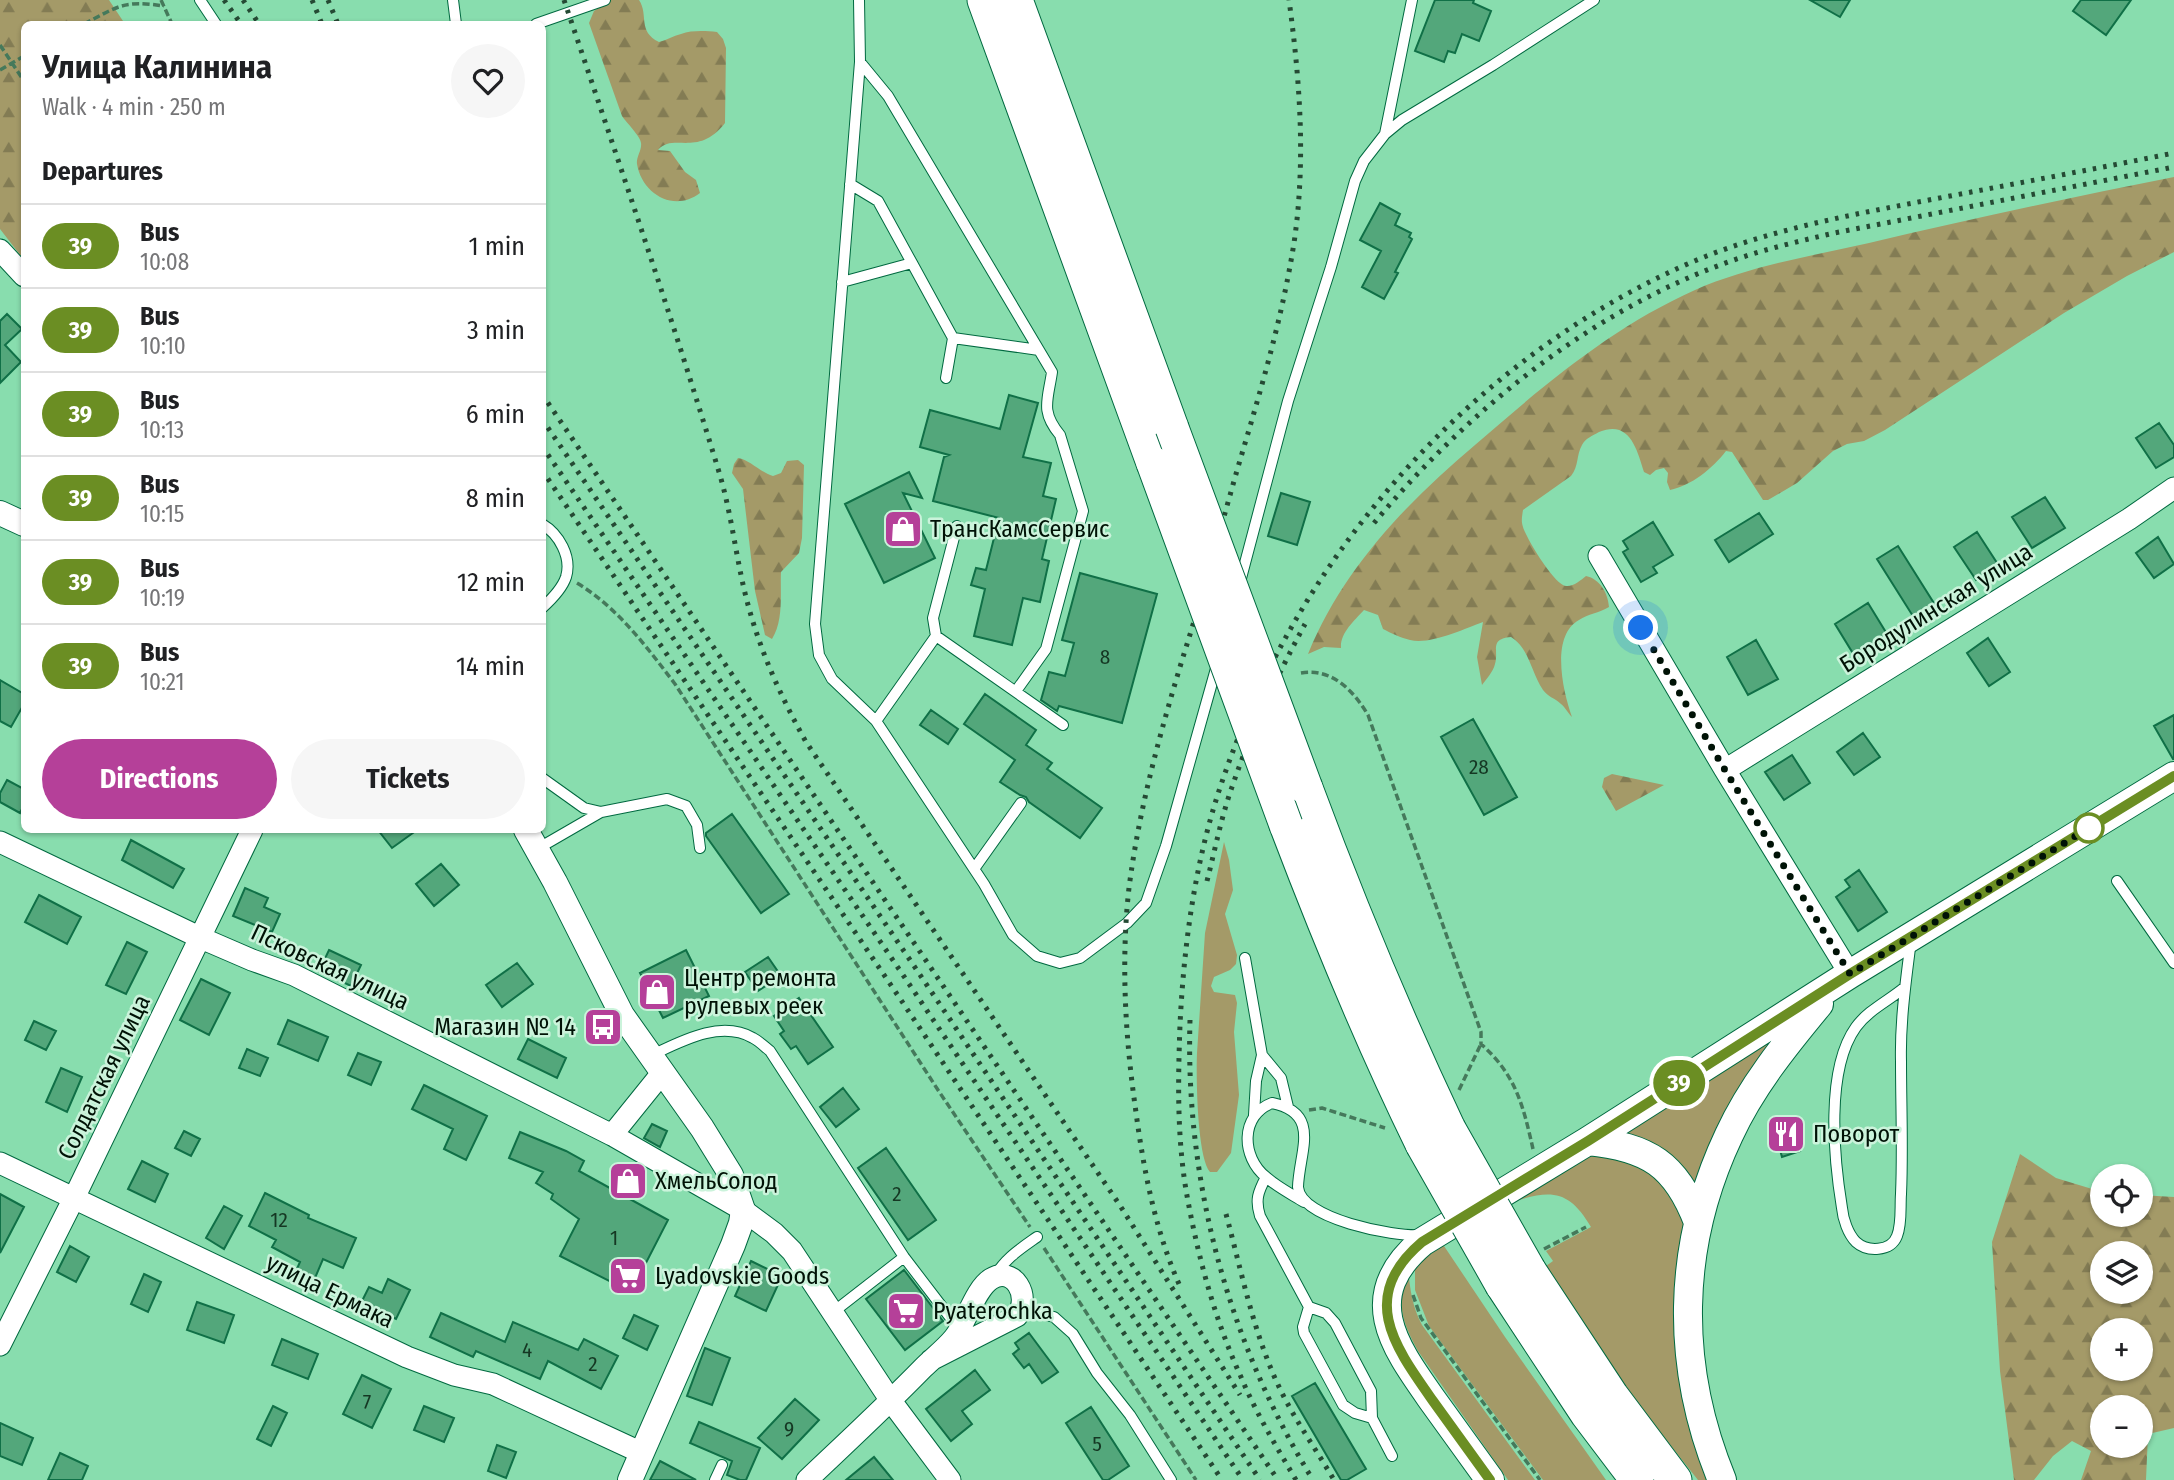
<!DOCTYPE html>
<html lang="en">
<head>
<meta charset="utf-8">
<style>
  body { margin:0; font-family:"Fira Sans Condensed",sans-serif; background:#f6f6f6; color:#202124; height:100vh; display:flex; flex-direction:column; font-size:26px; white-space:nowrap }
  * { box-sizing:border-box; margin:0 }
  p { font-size:23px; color:#757577 }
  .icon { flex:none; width:38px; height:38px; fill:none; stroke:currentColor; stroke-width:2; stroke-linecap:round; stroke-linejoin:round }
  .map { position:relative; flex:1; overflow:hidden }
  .panel { position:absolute; left:21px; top:21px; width:525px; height:812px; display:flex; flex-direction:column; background:#fff; border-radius:10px; box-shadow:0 2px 5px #0004 }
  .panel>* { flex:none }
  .badge { padding:0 14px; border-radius:23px; font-size:24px; line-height:46px }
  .tools { position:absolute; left:2090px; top:1164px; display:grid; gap:14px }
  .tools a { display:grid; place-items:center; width:63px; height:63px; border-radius:50%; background:#fff; box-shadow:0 2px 5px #0004; font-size:35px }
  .you { position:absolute; width:35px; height:35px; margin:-18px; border:5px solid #fff; border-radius:50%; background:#1a73e8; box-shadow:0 0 0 10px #1a73e833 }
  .map>.badge { position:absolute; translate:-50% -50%; box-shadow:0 0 0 4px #fff }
  h2 { padding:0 21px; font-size:26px; line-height:63px }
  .round { display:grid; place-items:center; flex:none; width:74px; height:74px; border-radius:37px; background:#f6f6f6 }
  .overview { display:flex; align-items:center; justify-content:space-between; height:119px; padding:0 21px }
  h1 { font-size:33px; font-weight:700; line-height:52px }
  .action { display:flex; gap:14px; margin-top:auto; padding:14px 21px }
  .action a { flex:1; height:80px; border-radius:42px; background:#b54099; color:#fff; font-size:28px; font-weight:700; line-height:80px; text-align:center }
  .action a+a { background:#f6f6f6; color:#202124 }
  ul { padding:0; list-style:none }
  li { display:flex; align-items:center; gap:21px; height:84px; padding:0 21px; border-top:2px solid #e0e0e0 }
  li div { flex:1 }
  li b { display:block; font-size:26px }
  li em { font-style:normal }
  li .badge { min-width:77px; font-weight:700; text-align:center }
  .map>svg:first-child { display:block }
</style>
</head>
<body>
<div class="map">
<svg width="2174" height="1480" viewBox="0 0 2174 1480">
  <defs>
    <pattern id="forest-firs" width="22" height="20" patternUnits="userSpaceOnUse" patternTransform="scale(1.75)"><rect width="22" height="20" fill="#a49a68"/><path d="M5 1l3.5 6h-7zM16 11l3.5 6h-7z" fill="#837c54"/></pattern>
  </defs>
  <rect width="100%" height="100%" fill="#88ddae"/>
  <path fill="#a49a68" d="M1224,842L1229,860L1233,890L1225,914L1237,955L1236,964L1230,970L1214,977L1211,986L1214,992L1235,995L1237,1003L1234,1032L1239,1095L1231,1153L1217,1172H1210C1197,1157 1196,1076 1197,1053L1205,933Z
    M1791,1021L1697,1188C1679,1159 1657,1142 1624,1133Z
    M1597,1149L1653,1166L1686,1223L1713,1480H1698L1625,1388L1546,1266L1553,1261L1546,1251L1591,1227C1571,1193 1554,1189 1519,1200L1516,1195Z
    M1438,1237L1505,1337L1606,1480H1543L1429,1326L1415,1290V1262Z
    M1408,1268C1410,1289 1412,1306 1422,1325L1535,1480H1508L1418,1351C1399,1315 1398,1307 1408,1268Z"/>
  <path fill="url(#forest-firs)" fill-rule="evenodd" d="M0,0H109L125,24H24V260L0,229Z
    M611,0H639C649,15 637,31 659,42C667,40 673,36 681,34C692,30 706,31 717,32L723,39L726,48L725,123C698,158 673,132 658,150L670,151L685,172L696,180L700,193C674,213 642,194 637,164C636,157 642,150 641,143C641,137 626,122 622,116L589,23L594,11Z
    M2174,177V252L2127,276L2064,313L1885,430L1864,441L1847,444L1833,451L1797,483L1768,500H1763L1732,452L1726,451C1713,468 1691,486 1670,490L1667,482L1668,473L1664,468L1656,470L1650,475L1644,472C1637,450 1630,419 1599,432C1592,436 1586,438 1582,445C1576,456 1579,466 1571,476L1523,510C1522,517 1521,521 1523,527C1526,538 1555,586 1566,586C1573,587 1581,580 1586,576C1600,579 1608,593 1609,607C1599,613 1588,614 1579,620C1550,636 1563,692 1572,717C1568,713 1565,707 1561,704C1555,698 1548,697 1543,690C1531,672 1529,648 1511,637C1489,639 1499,650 1495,664C1493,672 1487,678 1482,685L1477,657L1483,622C1464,629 1430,645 1410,640C1401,638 1391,633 1383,629L1378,615L1364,610C1354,621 1340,633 1341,648L1324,647L1308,654C1342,570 1407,502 1475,445C1543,386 1612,327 1695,290C1750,266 1811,256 1869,243C1970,219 2072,197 2174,177Z
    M738,458C750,460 760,472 773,476L781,473L787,461L798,460L804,465L802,538L799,553L781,572C780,593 784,620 772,639L765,635L755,591L743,489L732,473L734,464Z
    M1612,774L1664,785L1616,811L1602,787L1604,778Z
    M2020,1154L2056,1178L2102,1192V1214H2140V1195L2174,1197V1428L2148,1434L2146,1480H2081L2091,1451L2072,1441L2053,1456L2034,1480H2014L2000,1371L1992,1242ZM2102,1253H2140V1292H2102ZM2140,1330V1368H2102V1330ZM2140,1407V1446H2102V1407Z"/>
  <path fill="#53a77b" stroke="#107047" stroke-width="2" d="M1435,0H1474L1473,3L1491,11L1479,41L1462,34L1455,53L1448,51L1444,62L1415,51Z
    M1810,0H1850L1840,17Z
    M2081,0H2131L2106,35L2073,11Z
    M1380,203L1400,214L1395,225L1411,233L1409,237L1412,239L1395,272L1398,273L1384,299L1362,287L1381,251L1360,240Z
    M7,314L22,329L5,345L21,362L0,383V321Z
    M1009,395L1038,403L1023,457L1051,463L1043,496L1056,499L1042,559L1049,561L1040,602L1023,598L1012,645L974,636L985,589L971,585L976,568L986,570L999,518L933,501L944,457L949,455L920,447L930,410L1000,429Z
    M2159,423L2174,445V457L2156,468L2136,438Z
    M909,472L922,498L903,493L935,558L884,583L845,504Z
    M1281,493L1310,502L1297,545L1268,536Z
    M2045,497L2065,528L2032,548L2012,517Z
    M1759,513L1773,534L1729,562L1715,540Z
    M1653,522L1673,555L1653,567L1657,573L1641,582L1623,552L1628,549L1623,541Z
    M1977,532L1999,566L1976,580L1954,547Z
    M2158,537L2174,564L2154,578L2136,553Z
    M1898,546L1937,608L1916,621L1877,559Z
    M1080,573L1157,594L1122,723L1059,706L1057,711L1041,700L1049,672L1065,676L1074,643L1062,640Z
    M1868,603L1887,634L1854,655L1835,624Z
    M1988,638L2010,672L1989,686L1967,653Z
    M1756,640L1778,679L1748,695L1727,657Z
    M0,680L24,694V704L11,727L0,721Z
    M985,694L1036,730L1026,745L1052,763L1047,769L1102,808L1080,838L1029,802L1026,797L1020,795L1000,782L1015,760L964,724Z
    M931,710L958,729L948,744L920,725Z
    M2174,715V759H2173L2154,726Z
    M1473,719L1517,797L1484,815L1441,737Z
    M1863,733L1880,757L1854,775L1837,752Z
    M1792,755L1810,783L1784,800L1765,772Z
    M7,780L24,789V805L20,813L0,802V793Z
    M732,814L789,894L761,913L706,836V833Z
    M378,830H417L392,848Z
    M131,840L184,869L173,888L122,860Z
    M441,864L459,885L434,906L416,884Z
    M1859,870L1887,912L1858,931L1836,897L1850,887L1845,880Z
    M245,888L268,898L264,907L280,914L272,932L233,916Z
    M39,895L81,917L67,944L25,922Z
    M127,942L147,952L126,994L106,985Z
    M329,950L361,965L351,986L319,971Z
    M686,950L709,996L663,1018L640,973Z
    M768,957L781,976L758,991L745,972Z
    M517,963L533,984L502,1007L486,985Z
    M201,979L230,993L209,1035L180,1020Z
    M799,998L833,1047L808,1064L796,1046L791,1049L780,1034L784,1031L774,1016Z
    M288,1020L328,1037L318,1061L278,1044Z
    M34,1021L56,1031L46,1050L25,1040Z
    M528,1039L566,1058L557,1078L518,1059Z
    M247,1049L268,1058L260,1076L239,1068Z
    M358,1053L381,1062L371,1085L348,1075Z
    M61,1068L82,1077L67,1112L46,1102Z
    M424,1085L487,1116L466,1160L444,1149L453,1129L412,1109Z
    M843,1088L859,1109L836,1127L820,1107Z
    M1791,1123L1800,1151L1782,1157L1774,1129Z
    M652,1124L667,1131L660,1147L644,1138Z
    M184,1131L200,1139L191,1156L175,1148Z
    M520,1132L566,1151L584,1161L579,1171L668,1220L631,1292L560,1256L579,1219L551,1199L553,1194L536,1183L543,1172L509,1158Z
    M886,1148L936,1220L908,1240L858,1168Z
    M142,1161L168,1174L155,1202L128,1189Z
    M265,1193L309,1215L308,1218L356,1238L343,1268L323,1259L315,1278L296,1271L300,1262L272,1247L276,1240L249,1226Z
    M0,1194L24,1207L0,1253Z
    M224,1206L242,1216L224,1249L206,1238Z
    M70,1246L89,1257L76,1282L57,1272Z
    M751,1261L782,1276L766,1311L735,1296Z
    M904,1270L943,1321L905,1350L866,1299Z
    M144,1274L161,1282L148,1312L131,1304Z
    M388,1279L410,1290L396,1319L361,1303L369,1287L382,1293Z
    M197,1302L234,1315L224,1343L187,1330Z
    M441,1313L505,1342L513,1322L578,1350L584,1339L618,1356L601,1389L548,1361L540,1379L476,1351L473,1357L430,1337Z
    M634,1315L658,1326L647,1350L623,1338Z
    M1029,1333L1058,1372L1042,1383L1029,1364L1024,1368L1013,1354L1019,1349L1015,1343Z
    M282,1339L318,1354L308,1379L272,1365Z
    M705,1348L730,1358L712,1405L687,1396Z
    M975,1370L990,1390L962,1411L972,1424L951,1441L926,1409Z
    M362,1375L391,1389L372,1428L343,1414Z
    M1315,1383L1366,1469L1347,1480H1341L1292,1396Z
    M795,1399L819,1420L782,1459L758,1438Z
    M273,1406L287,1413L271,1446L257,1439Z
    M424,1406L454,1418L444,1442L414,1430Z
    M1091,1407L1129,1466L1108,1480H1103L1066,1423Z
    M699,1422L760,1448L746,1480H740L727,1475L732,1461L690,1443Z
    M0,1423L33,1438L22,1465L0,1456Z
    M497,1445L516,1452L506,1478L488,1471Z
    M60,1453L88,1466L82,1480H48Z
    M874,1457L893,1480H846Z
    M660,1461L696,1480H650Z"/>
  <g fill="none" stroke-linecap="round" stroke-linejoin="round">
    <defs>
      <path id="service" d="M200,0L216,24
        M453,0L456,24
        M859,0L860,62L815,624L819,655L832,679L876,721L984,884L1013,935L1037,956L1060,963L1080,958L1127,923L1146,903L1166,846L1217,665
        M536,24L605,0
        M860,62L888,96L1052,372C1048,400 1040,411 1060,435L1083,511L1046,649L1016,691
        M1385,134L1412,0
        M912,263L953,338L946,378
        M842,282L912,263L878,201L850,184
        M953,338L1039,350
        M542,524C559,534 572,557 566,577C562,589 552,599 542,608
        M1240,582L1288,401L1331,267L1355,181L1364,161L1385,134L1402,120L1493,65L1594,0
        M936,636L933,618L957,526
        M876,721L936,636L1063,725
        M542,778L584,808L601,812
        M537,849L601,812L667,799L686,806L697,825L700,848
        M974,869L1021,803
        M2117,881L2174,963
        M1245,958L1262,1055L1256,1081L1254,1115
        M1905,987C1890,1000 1868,1010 1856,1027C1825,1070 1834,1159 1842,1208C1843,1219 1848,1234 1856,1242C1867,1252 1891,1252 1897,1236C1902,1224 1900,1207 1901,1194C1903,1150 1901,1106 1901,1061C1900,1021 1906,980 1911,940
        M1262,1055L1281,1078L1288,1107
        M650,1056C680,1042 720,1019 753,1038C759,1041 765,1047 770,1051L904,1257L959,1329
        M1266,1177C1258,1192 1255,1200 1260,1216L1309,1307L1326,1313L1335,1323L1371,1391L1372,1418
        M1304,1202C1291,1194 1277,1187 1266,1177C1241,1157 1240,1115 1272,1103C1322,1113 1299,1152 1298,1187C1300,1219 1394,1237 1421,1235
        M994,1278C1004,1259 1020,1249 1037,1237
        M1309,1307L1303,1327L1304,1333L1343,1405L1355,1413L1372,1418L1392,1456
        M832,1313L904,1257
        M1017,1316L1027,1313L1041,1314L1054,1317L1073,1334L1097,1373L1130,1415L1171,1480
        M715,1480L722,1465"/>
      <path id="minor" d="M0,250L24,276
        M1599,556L1725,770L1850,974
        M1725,770L2129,519L2174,488
        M0,842L201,938L252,960L294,975L612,1135L743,1210L774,1233L792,1251L891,1401L950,1480
        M612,1135L662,1073
        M0,1163L407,1357L454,1375L493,1384L642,1453
        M0,1345L74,1198L252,830
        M807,1480C846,1443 885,1407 923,1368C933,1358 945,1349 954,1338C966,1323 975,1289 991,1279C1013,1265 1032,1296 1017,1316L931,1360"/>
      <path id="tertiary" d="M0,513L24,524
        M526,830L555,882L622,1015L702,1128L731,1175L743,1210L741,1223L733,1245L630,1480"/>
      <path id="secondary" d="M1588,1141C1648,1147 1676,1164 1698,1222
        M1490,1480C1471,1454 1452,1427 1433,1401C1395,1347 1357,1297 1422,1242L1588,1141L1850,974L2174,776
        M1722,1480C1675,1366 1676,1247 1729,1135C1751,1087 1785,1045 1819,1004"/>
      <path id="trunk" d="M984,0L1153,463
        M1016,0L1172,428
        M1306,788C1349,904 1396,1017 1449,1129
        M1286,825C1327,933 1371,1040 1422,1144
        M1529,1270L1612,1396L1675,1480
        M1502,1285L1587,1414L1637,1480"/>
    </defs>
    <use href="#service" stroke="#006940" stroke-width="12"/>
    <use href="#minor" stroke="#006940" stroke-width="23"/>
    <use href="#tertiary" stroke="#006940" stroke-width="26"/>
    <use href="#secondary" stroke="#006940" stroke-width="30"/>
    <use href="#trunk" stroke="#006940" stroke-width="35"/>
    <path stroke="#45795b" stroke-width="3.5" stroke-dasharray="7 3.5" stroke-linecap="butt" d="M161,0L172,24
      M84,24C119,6 123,0 164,6
      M0,45L24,81
      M0,70L24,56
      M577,583C618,608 646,646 675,684L938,1090L1030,1227
      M1301,673C1332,668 1353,690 1368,715L1481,1032V1044C1516,1075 1523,1105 1533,1149
      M1459,1090L1481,1044
      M1309,1110L1322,1108L1385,1128
      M1044,1248L1196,1480
      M1544,1249L1586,1227
      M1413,1295L1421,1318L1540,1480"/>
    <use href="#service" stroke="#fff" stroke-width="10"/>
    <use href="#minor" stroke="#fff" stroke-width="21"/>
    <use href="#tertiary" stroke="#fff" stroke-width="24"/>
    <use href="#secondary" stroke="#fff" stroke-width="28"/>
    <use href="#trunk" stroke="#fff" stroke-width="33"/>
    <path stroke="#254a34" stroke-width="5" stroke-dasharray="3.5 7" stroke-linecap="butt" d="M224,0L241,24
      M243,0L259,24
      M312,0L322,24
      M328,0L338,24
      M564,0C617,157 671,314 719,472C732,515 736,559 747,601C760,651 781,697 806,742L1119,1204L1240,1395
      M542,394L1278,1480
      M542,419L910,960L1260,1480
      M542,446L901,972L1243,1480
      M542,470L901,1000L1222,1480
      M1374,523C1468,410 1592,310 1731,261C1765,249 1800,241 1834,233L2174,167
      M1207,881C1215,850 1221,818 1232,787C1251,731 1277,676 1305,624
      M1190,1020C1185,1181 1228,1342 1313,1480
      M1226,1214C1242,1273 1254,1337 1282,1393C1297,1423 1317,1451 1334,1480
      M1179,1284C1154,1227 1143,1166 1135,1105C1125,1035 1121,958 1129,888C1139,809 1160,733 1183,657C1203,594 1220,530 1238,467C1260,393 1282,319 1294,243C1306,162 1300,81 1289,0
      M1296,1480C1276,1446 1256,1413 1241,1377C1214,1318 1197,1253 1186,1190C1177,1135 1178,1080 1180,1025C1184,941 1196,855 1224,776C1299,558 1463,369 1672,271C1754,232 1845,216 1934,199C2014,184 2094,169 2174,153"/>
    <defs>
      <path id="trunk-bridge" d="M1172,428L1306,788
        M1153,463L1286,825
        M1449,1129L1529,1270
        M1422,1144L1502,1285"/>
    </defs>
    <use href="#trunk-bridge" stroke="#006940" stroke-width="35" stroke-linecap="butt"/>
    <use href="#trunk-bridge" stroke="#fff" stroke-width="33"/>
  </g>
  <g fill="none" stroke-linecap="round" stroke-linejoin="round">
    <defs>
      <path id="line" d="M1490,1480C1471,1454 1452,1427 1433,1401C1395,1347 1357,1297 1422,1242L1588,1141L1850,974L2174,776"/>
    </defs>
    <use href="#line" stroke="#fff" stroke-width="16"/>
    <use href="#line" stroke="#6b8e23" stroke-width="10"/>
    <path stroke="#001206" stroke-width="7" stroke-dasharray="0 12.6" d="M1641,628L1725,770L1850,974L2089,828"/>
  </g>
  <defs>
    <symbol id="shop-square" viewBox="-11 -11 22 22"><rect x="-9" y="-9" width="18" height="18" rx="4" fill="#b54099" stroke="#cbf3db"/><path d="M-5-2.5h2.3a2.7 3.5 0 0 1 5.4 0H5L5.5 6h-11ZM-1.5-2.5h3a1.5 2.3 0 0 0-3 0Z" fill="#fff"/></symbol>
    <symbol id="bus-square" viewBox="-11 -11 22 22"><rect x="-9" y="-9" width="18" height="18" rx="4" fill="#b54099" stroke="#cbf3db"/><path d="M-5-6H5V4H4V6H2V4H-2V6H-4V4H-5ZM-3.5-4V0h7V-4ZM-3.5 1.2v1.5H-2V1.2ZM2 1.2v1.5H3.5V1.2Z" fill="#fff"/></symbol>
    <symbol id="restaurant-square" viewBox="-11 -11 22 22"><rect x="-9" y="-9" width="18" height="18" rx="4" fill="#b54099" stroke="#cbf3db"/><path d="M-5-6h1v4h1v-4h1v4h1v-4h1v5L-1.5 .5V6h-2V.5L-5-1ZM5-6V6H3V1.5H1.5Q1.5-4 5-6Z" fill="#fff"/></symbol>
    <symbol id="supermarket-square" viewBox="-11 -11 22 22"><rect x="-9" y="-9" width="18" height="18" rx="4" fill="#b54099" stroke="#cbf3db"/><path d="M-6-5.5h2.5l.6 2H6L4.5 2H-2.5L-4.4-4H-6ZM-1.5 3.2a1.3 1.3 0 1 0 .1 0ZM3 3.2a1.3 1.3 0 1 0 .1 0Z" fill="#fff"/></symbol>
  </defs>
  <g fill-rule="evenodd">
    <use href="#shop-square" x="881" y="507" width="44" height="44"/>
    <use href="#shop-square" x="635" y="970" width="44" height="44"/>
    <use href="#bus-square" x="581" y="1005" width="44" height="44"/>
    <use href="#restaurant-square" x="1764" y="1112" width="44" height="44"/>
    <use href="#shop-square" x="606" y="1159" width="44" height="44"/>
    <use href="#supermarket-square" x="606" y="1254" width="44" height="44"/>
    <use href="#supermarket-square" x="884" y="1289" width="44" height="44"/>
  </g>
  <circle fill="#fff" stroke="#6b8e23" stroke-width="3.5" cx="2089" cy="828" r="14"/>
  <g text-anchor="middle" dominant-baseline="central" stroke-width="5" stroke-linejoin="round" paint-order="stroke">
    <g font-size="21" fill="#153723">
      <text x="1105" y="657">8</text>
      <text x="1479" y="767">28</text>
      <text x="897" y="1194">2</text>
      <text x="279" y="1220">12</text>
      <text x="614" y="1238">1</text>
      <text x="527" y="1350">4</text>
      <text x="593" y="1364">2</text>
      <text x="367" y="1402">7</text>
      <text x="789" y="1429">9</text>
      <text x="1097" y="1444">5</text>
    </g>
    <g font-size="24" fill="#001206" stroke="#cbf3db" text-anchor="start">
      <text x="930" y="529">ТрансКамсСервис</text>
      <text x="684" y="978">Центр ремонта<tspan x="684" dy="28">рулевых реек</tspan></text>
      <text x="576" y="1027" text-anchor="end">Магазин № 14</text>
      <text x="1813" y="1134">Поворот</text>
      <text x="655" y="1181">ХмельСолод</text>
      <text x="655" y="1276">Lyadovskie Goods</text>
      <text x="933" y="1311">Pyaterochka</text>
    </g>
    <g font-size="24" fill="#001206" stroke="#cbf3db">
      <text transform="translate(1936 608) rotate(-32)">Бородулинская улица</text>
      <text transform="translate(330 967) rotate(25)">Псковская улица</text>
      <text transform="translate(104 1077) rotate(-64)">Солдатская улица</text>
      <text transform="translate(330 1291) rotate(26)">улица Ермака</text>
    </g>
  </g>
</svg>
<div class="tools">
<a><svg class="icon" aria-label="locate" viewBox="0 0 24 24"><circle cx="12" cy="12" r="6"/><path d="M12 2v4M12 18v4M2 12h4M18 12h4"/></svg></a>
<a><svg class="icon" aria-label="layers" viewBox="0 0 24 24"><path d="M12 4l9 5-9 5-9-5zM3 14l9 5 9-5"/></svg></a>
<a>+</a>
<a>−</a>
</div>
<div class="you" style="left:1641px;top:628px"></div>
<b class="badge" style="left:1679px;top:1083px;background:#6b8e23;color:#fff">39</b>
<section class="panel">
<div class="overview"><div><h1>Улица Калинина</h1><p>Walk · 4 min · 250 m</p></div><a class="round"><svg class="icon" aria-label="heart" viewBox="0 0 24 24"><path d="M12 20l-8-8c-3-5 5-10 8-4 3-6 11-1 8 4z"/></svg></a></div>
<h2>Departures</h2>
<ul>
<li><span class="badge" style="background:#6b8e23;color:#fff">39</span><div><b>Bus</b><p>10:08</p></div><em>1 min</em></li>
<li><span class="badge" style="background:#6b8e23;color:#fff">39</span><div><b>Bus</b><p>10:10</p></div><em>3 min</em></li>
<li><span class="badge" style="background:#6b8e23;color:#fff">39</span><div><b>Bus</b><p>10:13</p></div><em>6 min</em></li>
<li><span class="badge" style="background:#6b8e23;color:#fff">39</span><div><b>Bus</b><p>10:15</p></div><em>8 min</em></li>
<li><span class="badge" style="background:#6b8e23;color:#fff">39</span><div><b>Bus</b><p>10:19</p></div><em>12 min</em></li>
<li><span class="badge" style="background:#6b8e23;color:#fff">39</span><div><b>Bus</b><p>10:21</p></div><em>14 min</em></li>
</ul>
<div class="action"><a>Directions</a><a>Tickets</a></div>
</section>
</div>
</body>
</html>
